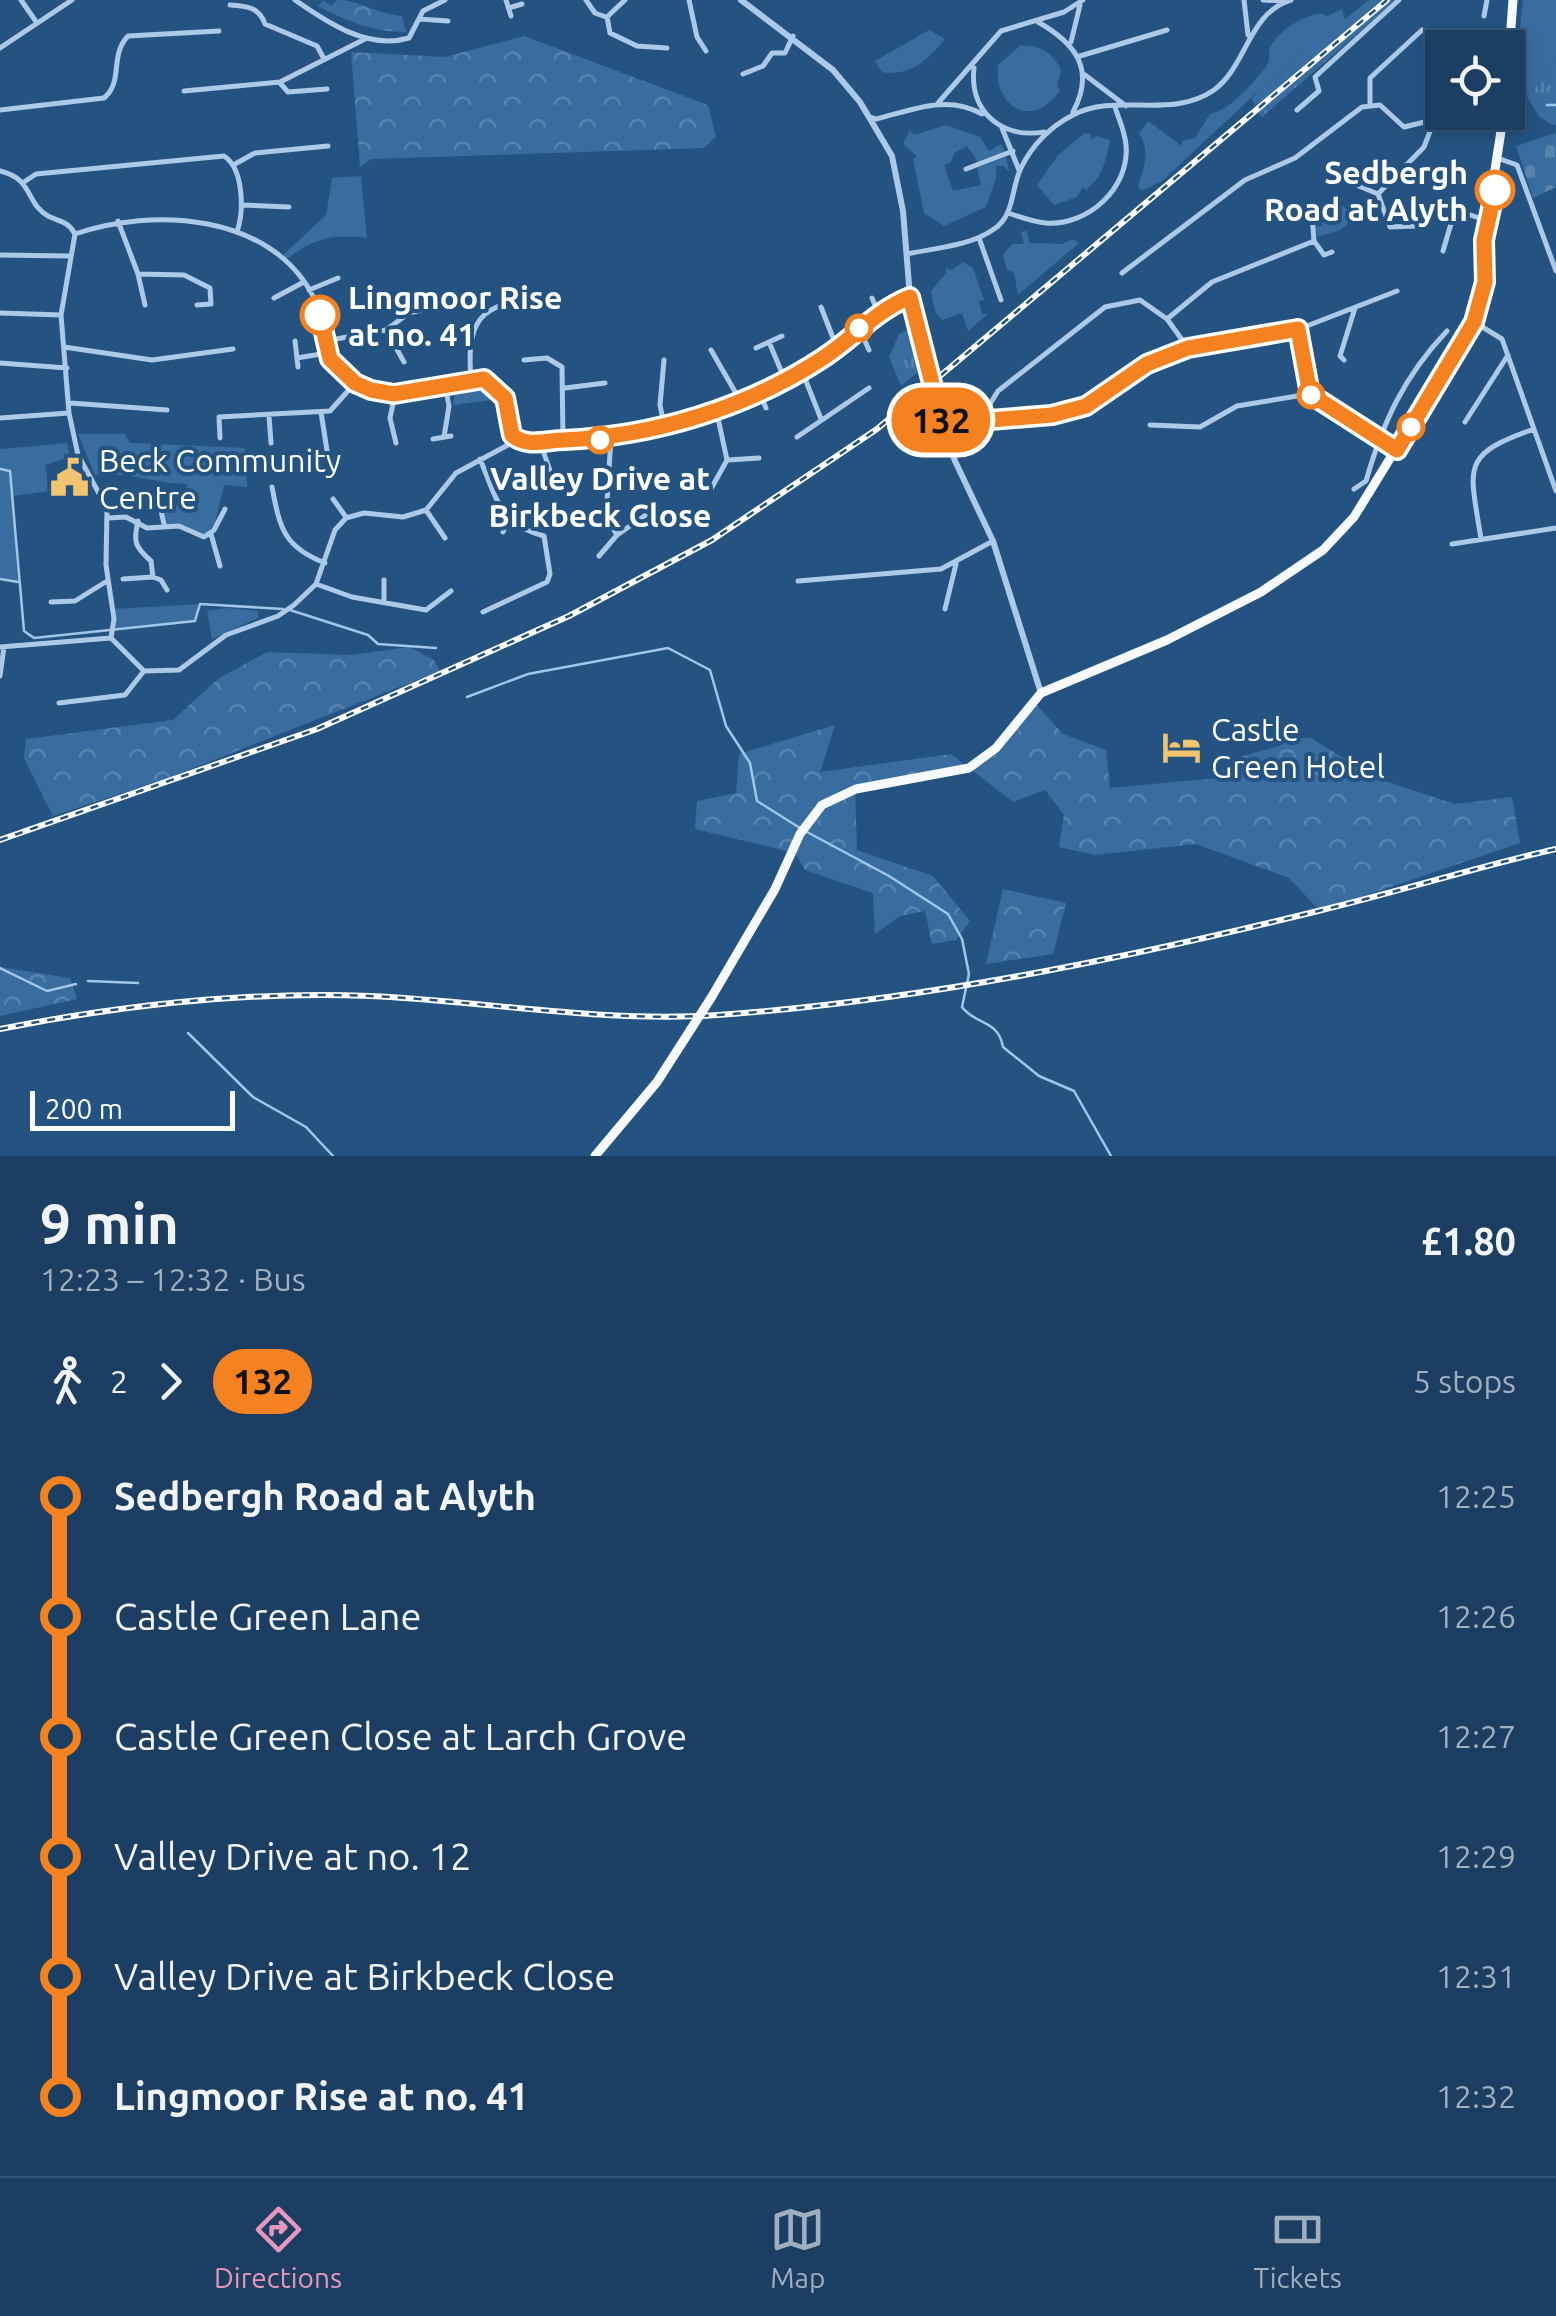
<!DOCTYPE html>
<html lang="en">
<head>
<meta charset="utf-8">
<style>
  body { margin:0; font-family:Ubuntu,sans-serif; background:#244568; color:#f1f3f6; height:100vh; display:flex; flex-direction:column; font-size:38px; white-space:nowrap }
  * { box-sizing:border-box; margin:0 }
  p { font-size:32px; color:#a0aebe }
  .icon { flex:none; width:55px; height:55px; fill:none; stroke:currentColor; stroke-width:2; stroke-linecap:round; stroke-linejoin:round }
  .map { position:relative; height:1156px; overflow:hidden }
  .sheet { display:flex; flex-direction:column; background:#1b3e62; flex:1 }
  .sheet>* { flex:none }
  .badge { padding:0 20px; border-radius:32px; font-size:35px; line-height:65px }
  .controls { position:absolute; left:1425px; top:30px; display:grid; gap:20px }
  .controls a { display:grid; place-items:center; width:100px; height:100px; border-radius:0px; background:#1b3e62; box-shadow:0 5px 15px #0003,0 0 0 2px #395777; font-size:50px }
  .scale { position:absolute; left:30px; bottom:25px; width:205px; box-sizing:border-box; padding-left:10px; border:5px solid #fff; border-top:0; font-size:28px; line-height:35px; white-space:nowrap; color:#fff; -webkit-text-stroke:8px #245382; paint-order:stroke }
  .map>.badge { position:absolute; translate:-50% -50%; box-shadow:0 0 0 5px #fff }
  .legs { display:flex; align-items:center; gap:15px; height:110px; padding:0 40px; font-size:32px }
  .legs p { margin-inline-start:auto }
  .overview { display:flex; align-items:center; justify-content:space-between; height:170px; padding:0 40px }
  h1 { font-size:55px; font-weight:700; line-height:75px }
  ul { padding:0 40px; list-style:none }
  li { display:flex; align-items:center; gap:35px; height:120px; font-size:38px }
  li i { display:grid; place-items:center; width:15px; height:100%; margin:0 12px; background:currentColor }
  li i::after { content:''; width:25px; height:25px; margin:-12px; border:8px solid; border-radius:50%; background:#1b3e62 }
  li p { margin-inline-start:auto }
  li:first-child i { background:linear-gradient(#0000 50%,currentColor 0) }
  li:last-child i { background:linear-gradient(currentColor 50%,#0000 0) }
  .tabs { display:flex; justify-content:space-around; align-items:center; height:140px; border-top:2px solid #395777; background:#1b3e62; font-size:28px; color:#a0aebe }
  .tabs a { display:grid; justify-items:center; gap:5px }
  .tabs .active { color:#e797bd }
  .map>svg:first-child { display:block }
</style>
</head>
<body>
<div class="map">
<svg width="1556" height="1156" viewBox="0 0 1556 1156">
  <defs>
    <pattern id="grass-tufts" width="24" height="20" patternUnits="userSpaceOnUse" patternTransform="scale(2.5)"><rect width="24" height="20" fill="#396d9f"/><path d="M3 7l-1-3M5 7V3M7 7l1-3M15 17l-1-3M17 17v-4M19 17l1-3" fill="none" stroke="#5783ad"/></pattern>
    <pattern id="forest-crowns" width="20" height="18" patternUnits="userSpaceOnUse" patternTransform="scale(2.5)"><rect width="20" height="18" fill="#396d9f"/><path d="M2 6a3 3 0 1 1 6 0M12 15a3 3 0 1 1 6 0" fill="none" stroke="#5783ad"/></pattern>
    <pattern id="cemetery-stones" width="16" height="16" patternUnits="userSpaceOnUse" patternTransform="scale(2.5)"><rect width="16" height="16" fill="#396d9f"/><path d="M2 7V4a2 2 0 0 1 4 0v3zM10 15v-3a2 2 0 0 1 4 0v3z" fill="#5783ad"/></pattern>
  </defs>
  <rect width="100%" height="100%" fill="#245382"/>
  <path fill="url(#grass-tufts)" d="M1369,0H1381L1256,107L1252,99L1264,85L1270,87L1297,57Z
    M1391,0H1396L1262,117L1258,112Z
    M1556,61V124L1552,125L1539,116L1527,97Z
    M1329,203L1333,211L1343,206L1356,217L1340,230L1317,237L1316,227L1322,226L1320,205Z
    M911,329L923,368L901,386L889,357L899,334Z
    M468,384L488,386L499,399L453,405L455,388Z"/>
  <path fill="url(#forest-crowns)" d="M323,0L331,6L337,0C358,0 378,14 402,16L406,32C373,32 346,21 318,6Z
    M524,36L708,105L716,137L703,148L371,159L360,167L351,52L445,57Z
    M409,647L434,660L440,671L168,778L53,816L24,758L26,739L173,720L218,679L267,652L352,655Z
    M1033,701L1063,734L1106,750L1110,788L1218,778L1229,760L1279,746L1288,738H1311L1376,778L1455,804L1512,797L1520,843L1320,911L1289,878L1196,844L1095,855L1059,847L1064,815L1045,790L1013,802L969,768L855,787L857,850L933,876L970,921L956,940L932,944L925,911L900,916L875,934L873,893L805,870L795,853L695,829L697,801L736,793L739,754L835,725L820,772L951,754L969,768L985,759Z
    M1003,889L1066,903L1053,954L986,964Z
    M0,967L70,978L77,999L0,1016Z"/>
  <path fill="url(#cemetery-stones)" d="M1556,133V187L1533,198L1516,146Z"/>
  <path fill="#396d9f" d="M1523,0H1556V61L1510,117Z
    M1342,9L1345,21L1297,57L1269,88L1264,86L1162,181L1141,191L1138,186C1144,167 1151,151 1139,134L1148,121L1182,146V141L1195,138L1210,114C1230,111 1258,78 1267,65C1273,55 1265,54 1272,44C1285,25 1304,17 1321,13L1327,16Z
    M929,30L945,39C929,59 910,77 882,72L875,61Z
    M1021,45C1042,47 1051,50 1061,70L1057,86L1060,90C1032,132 993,105 998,65Z
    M946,125L980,137L989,151L1001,144L1005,152L978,162L967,146L954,153L951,162L944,165L953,191L981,185L977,168L1006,157L1009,171L1003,166H996V178L986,207L944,226L924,213L913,159L917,157L903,143L910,131L914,135Z
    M1085,133L1091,134V140L1097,136L1110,140C1106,161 1103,176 1086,190L1083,187L1077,197L1054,205L1037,185L1058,155Z
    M361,176L367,238C333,234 314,238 287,259L283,255L326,215L332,178Z
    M1027,231L1029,243L1062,244L1073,239L1079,243L1018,295L1014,273L1007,270L1003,255L1012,244H1024L1021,232Z
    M963,262L973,268L984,300L979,301L982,314H988L968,331L962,313L942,320L935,312L931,291L946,273L945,268L952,270Z
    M78,434H125L130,443L245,448L247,487L224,485L215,523L204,537L164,524L161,511L173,501L182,509L189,506L187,484C153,483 128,471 95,475Z
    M67,443L70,457L45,465L50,491L12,496L18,582L0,579V449Z
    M200,604L195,621L112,629L113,609Z
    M226,608L258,611V618L212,639L207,611Z"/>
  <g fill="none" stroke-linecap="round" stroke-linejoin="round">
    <path stroke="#a0c6e8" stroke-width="2.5" d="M1547,105H1556
      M0,469L10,471L24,631L34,638L195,621L200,604L283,609
      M0,579L18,582
      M290,610L368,635L378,644L436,648
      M467,697L528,674L668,648L710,670L726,726L750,763L757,801L800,828
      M807,832L889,876L948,914L962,939L969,974L962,1007C975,1025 998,1019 1003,1047L1039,1076L1074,1091L1111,1156
      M0,968L47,991L76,984
      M88,981L138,983
      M188,1033L253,1097L306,1127L333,1156"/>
    <path stroke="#accae7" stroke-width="5" d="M21,0L37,23
      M295,0C328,23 368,50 409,38L423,11L445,0
      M506,0L511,16
      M586,0L595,13L606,17
      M625,0L607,17L610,33L637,46L667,48
      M689,0L697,37L706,51
      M1244,0L1248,35
      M1263,0L1282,1
      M230,5C247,6 259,7 265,24L317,46L323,57
      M512,7L522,4
      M1484,16L1487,0
      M419,19L448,21
      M1038,22C1075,43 1096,69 1073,112
      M1071,42L1080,5
      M0,48L72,0
      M1080,56L1167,30
      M974,68C969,112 1002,139 1044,132
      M743,74L763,66L772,53H785L793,36
      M1085,75L1126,106
      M280,83L288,92L327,89
      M184,91L280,82L365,39
      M938,103L1001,31L1064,12L1083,0
      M1370,103V78L1422,30
      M0,110L104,98C124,81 109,56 128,36L219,31
      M1297,110L1319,91L1315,77L1399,0
      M1476,112L1500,123
      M870,117L876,119C912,110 947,94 982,114
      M1002,128L1019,170
      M1500,159L1517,165L1556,271
      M235,164L255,153L328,146
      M966,169L1013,151
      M0,171C34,179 25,203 48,216C60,222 68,221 75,234L61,315L69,413L78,455L107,508L106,565L114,619L111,638
      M1335,176L1378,194
      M24,182L36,174L224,156C244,169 244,211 237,232
      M243,205L289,207
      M1008,213C1020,217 1033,222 1046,223C1088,226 1130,188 1126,145C1125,132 1119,120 1115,107
      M1312,214L1314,241L1324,255L1332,252
      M118,221L138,274L184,275L210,288L211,304L197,305
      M1415,226L1390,227L1378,194L1424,147L1434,121
      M75,234C152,207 272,213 314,298C329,329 321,365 357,384C400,408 440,374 484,379L505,398L517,439
      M979,238L1001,300
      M1443,251L1453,217L1465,213L1487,221
      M907,254C935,248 971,246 994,229C1015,215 1011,188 1021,168C1032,145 1051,126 1073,115C1117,92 1171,120 1214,90C1247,66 1248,13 1291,0
      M0,255L69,256
      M1122,273L1245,180L1295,158L1362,107L1380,105L1404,127L1466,112
      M138,274L145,305
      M309,290L338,278
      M274,298L302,283
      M872,298L878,312
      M821,307L837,348
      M0,313L61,315
      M1167,319L1212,282L1314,241
      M1474,322L1502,339L1556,491
      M859,328L869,350
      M1299,329L1397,291
      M386,330L404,362
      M295,341L298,367
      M325,341L386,330L409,313L429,308
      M769,342L785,380
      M64,347L152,360L233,349
      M756,348L782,336
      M711,350L741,402
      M297,358L327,353
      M524,360L547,358L562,367L563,440
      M1344,360L1340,356L1355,308
      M0,363L67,368
      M802,371L821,419
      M471,378C465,311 488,303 548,296L553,304
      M565,388L605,383
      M395,394L390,418L396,443
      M760,394L766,408
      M70,403L167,410
      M321,412L328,457
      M269,416L271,443
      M0,418L69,413
      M989,420L990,404L998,391L1105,307L1140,300L1167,319L1188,348
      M1465,422L1508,355
      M664,425L660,405L664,360
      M1150,425L1200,427L1237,406L1309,394L1394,448
      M945,434L989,420L1052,415L1086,406L1147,363L1188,348L1299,329L1309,394
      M444,437L449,406L445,385
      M797,437L869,388
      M220,438L219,417L330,411L355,383
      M611,438L606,517L617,535
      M433,439L451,436
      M540,442L554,482
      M480,459C497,499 499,524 544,536L550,574L547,582L483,612
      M728,460L759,458
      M611,479L653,478
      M272,487C280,529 284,547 325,563
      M711,489L727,460L716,409
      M1354,489L1366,481C1383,422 1404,376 1447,331
      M333,499L346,517
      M426,510L445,538
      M108,518L126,517L147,528L179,526L204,537L214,530L225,509
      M138,521C133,542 135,547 151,561L153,577L161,580L167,590
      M164,524L161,511L173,501
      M503,532L507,519
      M211,534L220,566
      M1481,539C1470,467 1459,455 1534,429
      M1452,544L1556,528
      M599,556L617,535L656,508
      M123,579L153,577
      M798,581L941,569L993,541
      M316,584L352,597L426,610L451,591
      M384,601V580
      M51,602L75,601L107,581
      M945,609L957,560
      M0,647L111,638L144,671L179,670L226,635L278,616L294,605L316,584L335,530L346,518L364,513L403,517L426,510L456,473L517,440H604L751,398L824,357L878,312L909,298
      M0,676L4,647
      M59,703L125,695L144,671"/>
    <path stroke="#accae7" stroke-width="6" d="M741,0L833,70L860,102L892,156L903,211L910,297L937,408L955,461L993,541L1041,693"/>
    <path stroke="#f6fafe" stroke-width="9" d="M1508,68L1513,0
      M711,998L775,889L800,834L822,805L856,789L969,768L996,748L1041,693L1167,640L1261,592L1323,550L1354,517L1474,322L1485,282L1484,240L1504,112
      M595,1156L657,1082L691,1029"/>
    <defs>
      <path id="rail" d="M0,840L317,729L569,616L712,540L877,429L1387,0
        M0,1029C122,1005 245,991 370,996C486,1001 601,1023 718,1015C919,1001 1123,959 1318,911C1398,892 1476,867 1556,849"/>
    </defs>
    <use href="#rail" stroke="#fff" stroke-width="6"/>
    <use href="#rail" stroke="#245382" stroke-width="2.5" stroke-dasharray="8" stroke-linecap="butt"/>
    <path stroke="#f6fafe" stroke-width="9" d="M691,1029L711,998"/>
  </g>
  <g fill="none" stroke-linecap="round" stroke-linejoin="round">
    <defs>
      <path id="line-1" d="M320,315L330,359L355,383L371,390L394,394L484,379L505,398L512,435C527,448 546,440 564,440C654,436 747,408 823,358C854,338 875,311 910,297L945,434L990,420L1052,415L1086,406L1147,364L1188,348L1298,329L1310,394L1397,450L1474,322L1485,282L1484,240L1495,190"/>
    </defs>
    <use href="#line-1" stroke="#fff" stroke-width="22"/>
    <use href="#line-1" stroke="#f58220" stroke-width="15"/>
  </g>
  <defs>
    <symbol id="civic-bare" viewBox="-9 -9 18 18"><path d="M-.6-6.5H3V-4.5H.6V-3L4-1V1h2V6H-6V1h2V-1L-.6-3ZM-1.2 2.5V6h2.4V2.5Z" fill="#f1c470" stroke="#245382" stroke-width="2.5" paint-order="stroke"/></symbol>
    <symbol id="hotel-bare" viewBox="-9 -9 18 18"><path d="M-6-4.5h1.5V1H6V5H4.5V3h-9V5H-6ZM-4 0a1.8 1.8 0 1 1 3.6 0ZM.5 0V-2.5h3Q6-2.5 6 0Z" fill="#f1c470" stroke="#245382" stroke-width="2.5" paint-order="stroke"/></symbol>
  </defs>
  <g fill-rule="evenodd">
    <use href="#civic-bare" x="42" y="450" width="55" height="55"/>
    <use href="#hotel-bare" x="1154" y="720" width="55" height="55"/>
  </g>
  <g fill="#fff" stroke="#f58220" stroke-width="5">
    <circle cx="1495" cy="190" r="18"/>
    <circle cx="320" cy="315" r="18"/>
    <circle cx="859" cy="328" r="12"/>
    <circle cx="1311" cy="395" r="12"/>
    <circle cx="1411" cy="427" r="12"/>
    <circle cx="600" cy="440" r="12"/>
  </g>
  <g text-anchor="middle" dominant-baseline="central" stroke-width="8" stroke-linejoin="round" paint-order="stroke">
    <g font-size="32" font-weight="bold" fill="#fff" stroke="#245382" text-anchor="end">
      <text x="1468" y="172">Sedbergh<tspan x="1468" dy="37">Road at Alyth</tspan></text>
      <text x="348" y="297" text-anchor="start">Lingmoor Rise<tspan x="348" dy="37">at no. 41</tspan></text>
      <text x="600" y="478" text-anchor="middle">Valley Drive at<tspan x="600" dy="37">Birkbeck Close</tspan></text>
    </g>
    <g font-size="32" fill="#fff" stroke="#245382" text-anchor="start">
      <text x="99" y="460">Beck Community<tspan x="99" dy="37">Centre</tspan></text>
      <text x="1211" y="729">Castle<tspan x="1211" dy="37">Green Hotel</tspan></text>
    </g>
  </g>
</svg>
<div class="controls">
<a><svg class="icon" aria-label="locate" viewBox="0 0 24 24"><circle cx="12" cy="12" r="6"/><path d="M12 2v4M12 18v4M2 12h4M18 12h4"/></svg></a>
</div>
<div class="scale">200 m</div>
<b class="badge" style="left:941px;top:420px;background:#f58220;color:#111">132</b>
</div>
<section class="sheet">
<div class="overview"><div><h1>9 min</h1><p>12:23 – 12:32 · Bus</p></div><b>£1.80</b></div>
<div class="legs"><svg class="icon" aria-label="walk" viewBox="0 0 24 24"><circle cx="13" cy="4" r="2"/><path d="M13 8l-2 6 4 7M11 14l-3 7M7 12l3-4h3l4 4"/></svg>2<svg class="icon" aria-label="forward" viewBox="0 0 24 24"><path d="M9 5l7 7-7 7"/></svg><b class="badge" style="background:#f58220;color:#111">132</b><p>5 stops</p></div>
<ul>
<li><i style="color:#f58220"></i><b>Sedbergh Road at Alyth</b><p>12:25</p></li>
<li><i style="color:#f58220"></i><span>Castle Green Lane</span><p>12:26</p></li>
<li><i style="color:#f58220"></i><span>Castle Green Close at Larch Grove</span><p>12:27</p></li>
<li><i style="color:#f58220"></i><span>Valley Drive at no. 12</span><p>12:29</p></li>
<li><i style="color:#f58220"></i><span>Valley Drive at Birkbeck Close</span><p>12:31</p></li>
<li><i style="color:#f58220"></i><b>Lingmoor Rise at no. 41</b><p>12:32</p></li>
</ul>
</section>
<nav class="tabs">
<a class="active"><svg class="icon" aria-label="directions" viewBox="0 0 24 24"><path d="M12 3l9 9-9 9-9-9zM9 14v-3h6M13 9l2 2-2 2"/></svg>Directions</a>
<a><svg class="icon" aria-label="map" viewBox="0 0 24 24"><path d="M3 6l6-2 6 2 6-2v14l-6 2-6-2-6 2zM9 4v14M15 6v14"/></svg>Map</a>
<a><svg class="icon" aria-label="tickets" viewBox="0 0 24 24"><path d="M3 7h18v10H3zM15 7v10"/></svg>Tickets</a>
</nav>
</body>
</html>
